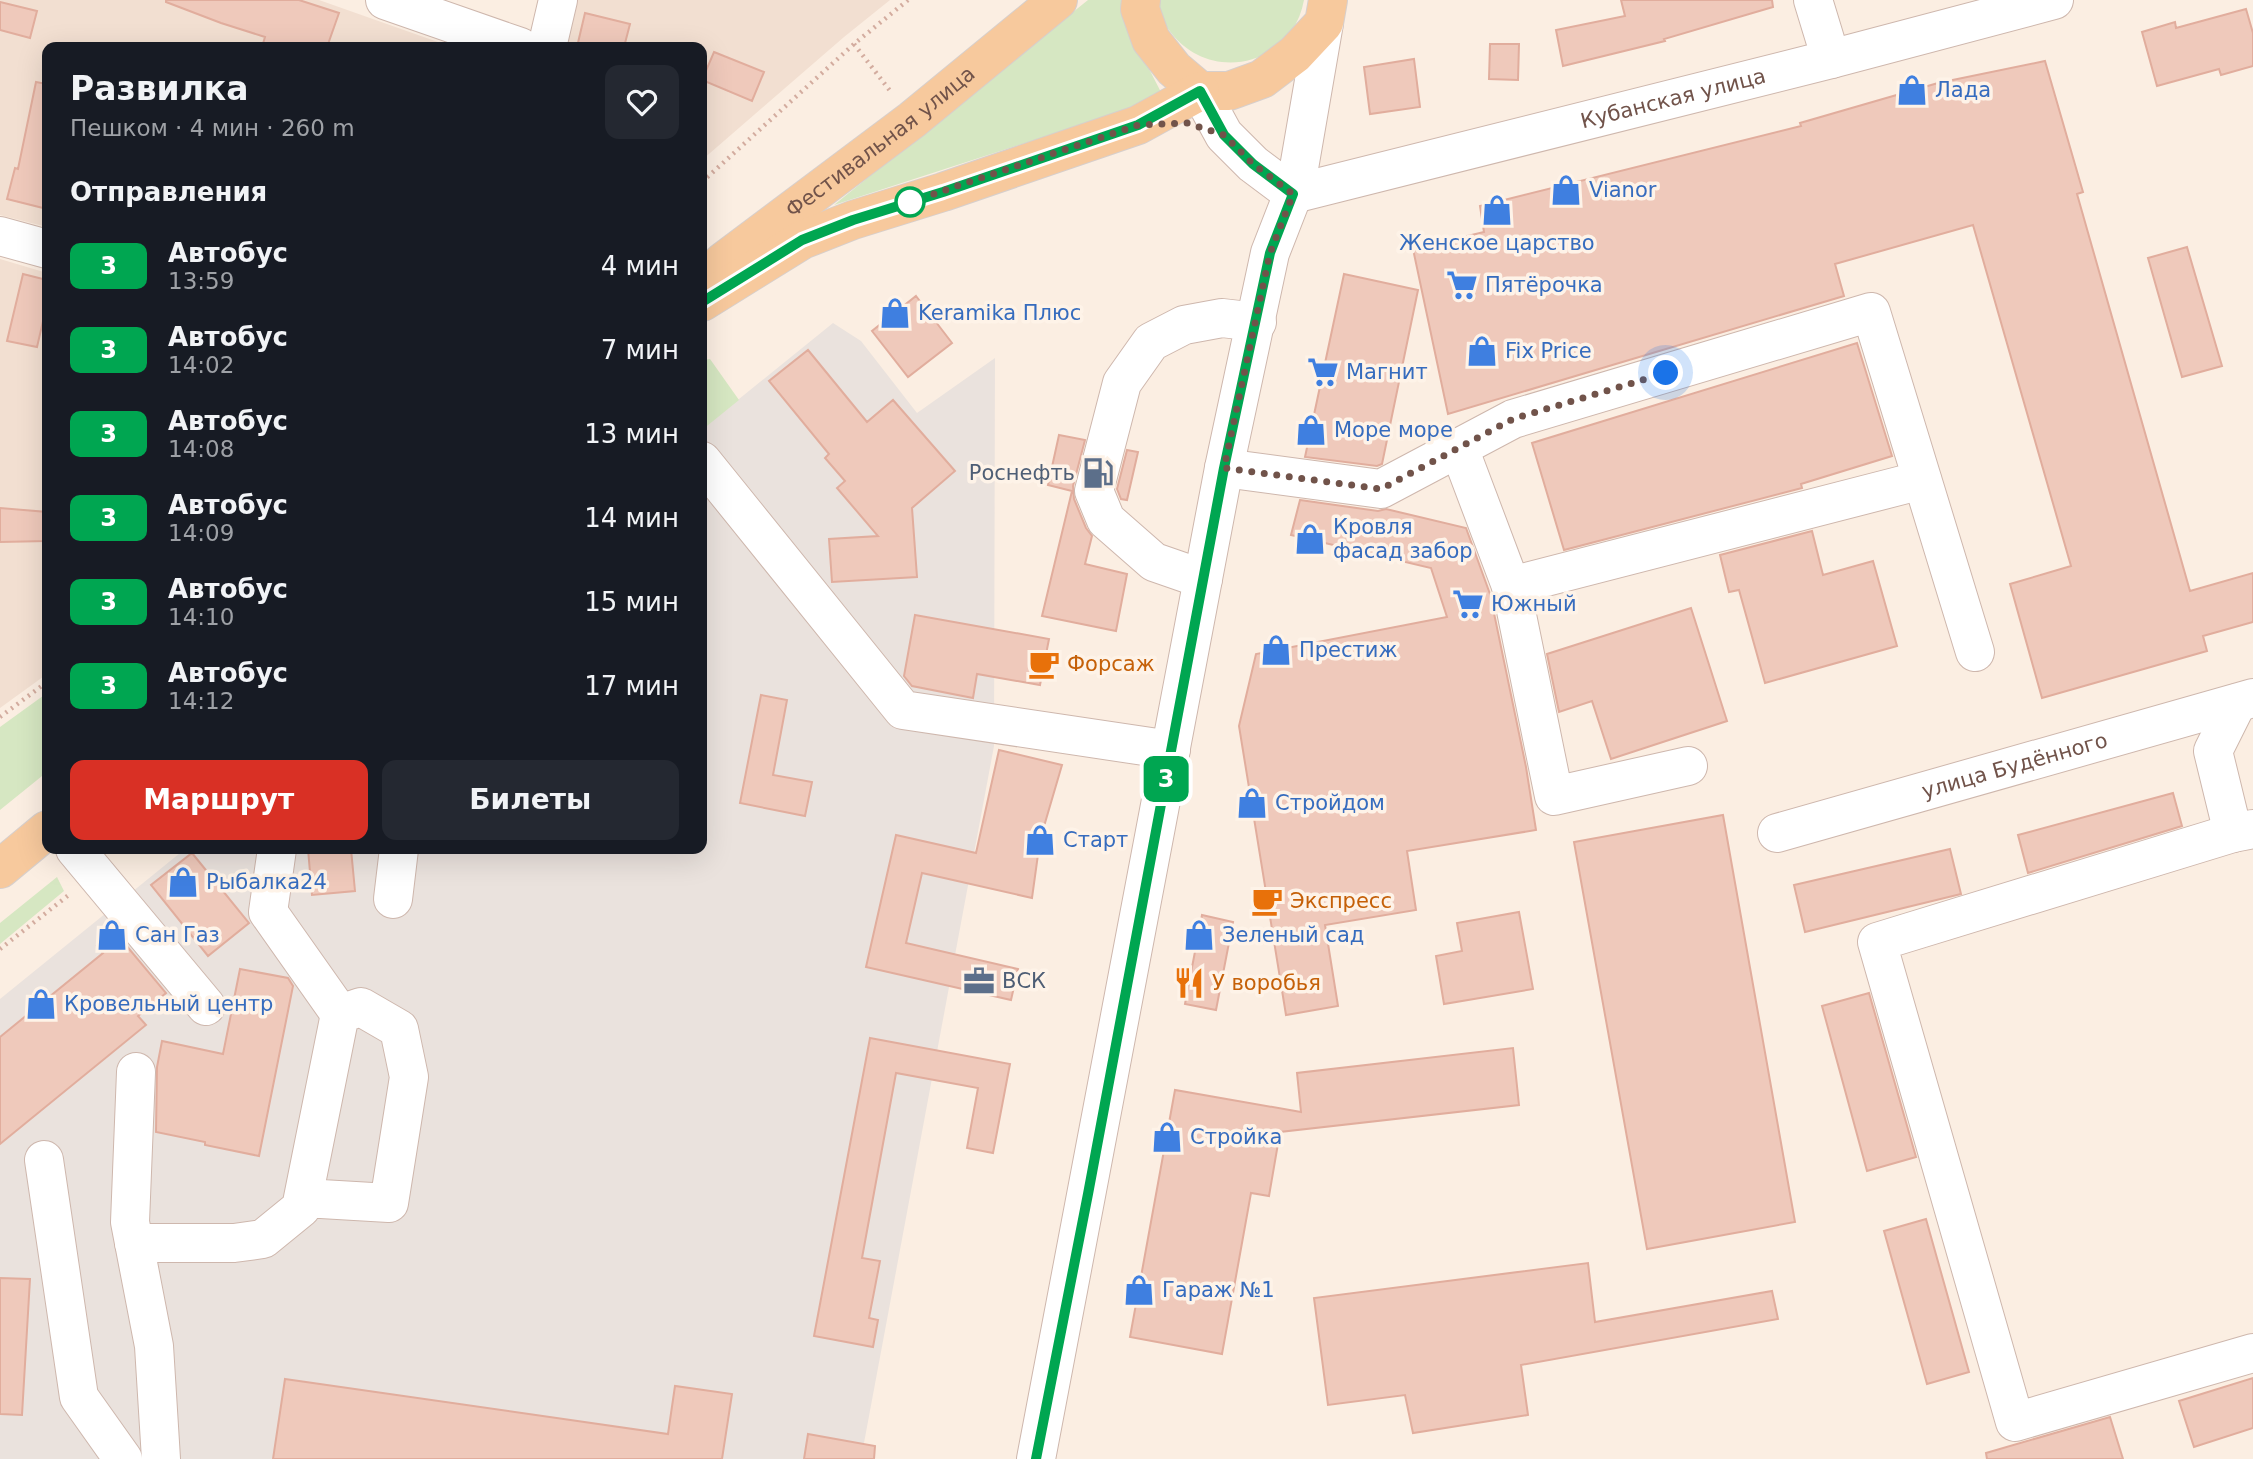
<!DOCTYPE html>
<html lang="ru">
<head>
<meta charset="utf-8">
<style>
  body { margin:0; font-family:"DejaVu Sans",sans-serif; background:#242831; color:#f1f3f6; height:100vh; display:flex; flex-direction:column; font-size:26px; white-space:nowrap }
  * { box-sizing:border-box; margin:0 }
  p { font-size:23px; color:#9ea1a6 }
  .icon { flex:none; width:38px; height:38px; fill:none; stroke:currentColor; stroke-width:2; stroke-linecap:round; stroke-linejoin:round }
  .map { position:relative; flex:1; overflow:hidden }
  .details { position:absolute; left:42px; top:42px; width:665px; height:812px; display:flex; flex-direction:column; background:#171b24; border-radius:14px; box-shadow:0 7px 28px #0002 }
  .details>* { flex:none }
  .badge { padding:0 14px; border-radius:10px; font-size:24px; line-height:46px }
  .you { position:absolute; width:35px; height:35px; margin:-18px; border:5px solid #fff; border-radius:50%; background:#1a73e8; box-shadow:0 0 0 10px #1a73e833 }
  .map>.badge { position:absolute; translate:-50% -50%; box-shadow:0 0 0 4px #fff }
  h2 { padding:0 28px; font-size:26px; line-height:63px }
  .round { display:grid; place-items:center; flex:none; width:74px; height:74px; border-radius:14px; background:#242831 }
  .headline { display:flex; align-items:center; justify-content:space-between; height:119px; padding:0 28px }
  h1 { font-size:33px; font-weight:700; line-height:52px }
  .cta { display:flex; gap:14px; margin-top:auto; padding:14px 28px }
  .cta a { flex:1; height:80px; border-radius:14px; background:#d93025; color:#fff; font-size:28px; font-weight:700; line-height:80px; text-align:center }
  .cta a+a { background:#242831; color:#f1f3f6 }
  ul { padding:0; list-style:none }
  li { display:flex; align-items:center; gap:21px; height:84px; padding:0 28px }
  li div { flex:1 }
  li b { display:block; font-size:26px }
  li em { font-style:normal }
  li .badge { min-width:77px; font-weight:700; text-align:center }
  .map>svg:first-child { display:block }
</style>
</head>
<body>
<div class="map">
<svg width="2253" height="1459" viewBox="0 0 2253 1459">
  <rect width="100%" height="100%" fill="#fbeee2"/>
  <path fill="#f2dfd1" d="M0,0H319L452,47H47V227L0,215Z
    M577,0H890L844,37L702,160V47H566Z
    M0,259L47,273V674L0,708Z"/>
  <path fill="#eae2dd" d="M833,323L861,341L917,413L995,358L994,746L861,1459H0V999L185,849H702V429Z"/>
  <path fill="#d6e7c2" d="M1088,0H1121L1129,30L1164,98L834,205Z
    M1158,0H1304C1292,67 1208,85 1169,30C1163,23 1160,9 1158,0Z
    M710,359L739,400L702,430V360Z
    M47,693V772L0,810V727Z
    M57,877L64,891L0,944V923Z"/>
  <path fill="#efc9bb" stroke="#e1ad9d" stroke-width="2" d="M166,0H299L339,13L327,47H262L265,37L221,23L166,2Z
    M1621,0H1772L1773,7L1664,39L1665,41L1563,66L1556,30L1625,16Z
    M0,2L37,11L30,38L0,30Z
    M2246,9L2253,33V66L2221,75L2219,69L2157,86L2142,32L2175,22L2176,28Z
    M585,13L630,24L624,47H577Z
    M1490,44H1519L1518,80L1489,79Z
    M714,52L764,72L752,101L702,80Z
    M1414,59L1420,107L1370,114L1364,67Z
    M2045,61L2083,192L2077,194L2190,591L2253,573V622L2203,636L2207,651L2042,698L2010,584L2071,566L1973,225L1835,264L1844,296L1448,414L1413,249L1484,232L1480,206L1801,126L1800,123L1938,83Z
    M36,82L47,84V193L43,208L7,199L15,168L18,169Z
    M2187,247L2222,366L2182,377L2148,258Z
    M23,274L47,280V304L37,347L7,341Z
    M1344,274L1418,290L1382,464L1377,466L1305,457Z
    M916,296L952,343L908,377L872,331Z
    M1857,343L1892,456L1801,484L1802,488L1564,550L1532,443Z
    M808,350L867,422L893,400L955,471L912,508L917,577L832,582L829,539L878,536L837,488L845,481L825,458L829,454L769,381Z
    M1059,435L1085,440L1073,486L1074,499L1086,528L1092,536L1085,564L1127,574L1116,631L1042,616L1072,491L1048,485Z
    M1127,450L1138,452L1127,500L1121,499L1117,489Z
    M1300,500L1378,511L1386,509L1466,528L1490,594L1526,767L1536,830L1407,851L1416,910L1325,925L1338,1006L1286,1015L1239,726L1256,654L1447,617L1431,568L1291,535Z
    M0,508L47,512V541L0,542Z
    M1812,531L1823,575L1873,561L1897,646L1765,683L1739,590L1729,592L1720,555Z
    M1691,608L1727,721L1611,759L1592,701L1559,712L1547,654Z
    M915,615L1049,639L1040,685L977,674L973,698L912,686L904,676Z
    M761,695L787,700L773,775L812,782L805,816L740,803Z
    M999,750L1062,765L1040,840L1032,898L922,873L906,943L1018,969L1011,1000L866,967L896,835L976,853Z
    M2173,793L2182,826L2028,873L2018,835Z
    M1723,815L1795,1222L1647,1249L1574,842Z
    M308,849H351L355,891L312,895Z
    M1950,849L1961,894L1805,932L1794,885Z
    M192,853L249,923L208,956L151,885Z
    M1519,912L1533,989L1444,1004L1436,956L1462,951L1457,923Z
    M1202,915L1233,922L1216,1010L1185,1004Z
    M115,932L166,993L138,1016L146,1025L0,1144V1037L103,953L97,946Z
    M240,969L288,978L293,986L259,1156L205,1145V1142L156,1132L157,1067L162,1041L223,1054Z
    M1869,993L1916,1157L1867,1171L1822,1006Z
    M870,1038L1010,1064L993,1153L967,1148L978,1088L896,1073L862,1258L880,1261L869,1318L878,1320L873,1347L814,1336Z
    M1513,1048L1519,1105L1280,1132L1269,1196L1251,1193L1222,1354L1130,1337L1175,1090L1301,1112L1297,1073Z
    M1926,1219L1969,1372L1927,1384L1884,1231Z
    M1588,1263L1595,1322L1772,1291L1778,1319L1521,1365L1528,1415L1413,1433L1405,1395L1328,1405L1314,1298Z
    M0,1278L30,1279L22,1415L0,1414Z
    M2253,1378V1428L2194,1447L2179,1401Z
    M285,1379L668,1434L675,1386L732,1394L722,1459H273Z
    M2110,1417L2123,1459H1987L1986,1453Z
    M808,1434L875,1446L874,1459H804Z"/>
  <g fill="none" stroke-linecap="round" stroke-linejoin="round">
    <defs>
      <g id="minor">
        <path d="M385,0L520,47"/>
        <path d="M1813,0L1831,59"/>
        <path d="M547,47L558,0"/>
        <path d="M1200,91L1224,135L1253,164L1293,194"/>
        <path id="s1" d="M1293,194L1831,59L2054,0"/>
        <path d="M0,236L47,249"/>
        <path d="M1459,448L1511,586L1554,796L1688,766"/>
        <path d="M702,461L903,710L1171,750"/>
        <path d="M1224,468L1381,489L1513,419L1871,312L1975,652"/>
        <path d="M1203,579L1154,562L1106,520L1094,491L1122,383L1151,342L1184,325L1222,318L1257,322"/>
        <path d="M1511,586L1922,480"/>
        <path d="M2253,829L2233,833L1877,942L2015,1422L2253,1353"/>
        <path id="s2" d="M1777,833L2253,698"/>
        <path d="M2233,833L2213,751L2237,703"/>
        <path d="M75,849L206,1006"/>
        <path d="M277,849L268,912L340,1014"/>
        <path d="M393,899L399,849"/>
        <path d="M136,1072L130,1222L154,1346L161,1459"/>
        <path d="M44,1160L79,1397L123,1459"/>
        <path d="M134,1243H234L263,1239L301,1208L340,1014L361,1007L399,1029L409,1077L389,1203L304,1198"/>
        <path d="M1036,1459L1224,468L1270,253L1293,194L1299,168L1324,23"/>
      </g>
      <g id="major">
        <path d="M1141,0L1140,9L1151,40L1174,69L1200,91H1229L1262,79L1295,54L1324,23L1328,0"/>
        <path id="s3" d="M710,273L724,261L912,120L1058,0"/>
        <path d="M702,302L802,240L853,220L943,192L1138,125L1200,91"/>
        <path d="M0,869L47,830"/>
      </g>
    </defs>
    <use href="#minor" stroke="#ceb7ad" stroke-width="40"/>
    <use href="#major" stroke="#d7cfcc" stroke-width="40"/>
    <path stroke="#d3ac9f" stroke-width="4.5" stroke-dasharray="2 5" stroke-linecap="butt" d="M854,44L891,92
      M702,182L854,44L908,0
      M0,717L47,682
      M0,949L70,894"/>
    <use href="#minor" stroke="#fff" stroke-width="38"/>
    <use href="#major" stroke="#f7c99d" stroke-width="38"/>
  </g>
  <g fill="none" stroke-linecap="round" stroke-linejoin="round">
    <defs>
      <path id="line" d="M702,302L802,240L853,220L943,192L1138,125L1200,91L1224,135L1253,164L1293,194L1270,253L1224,468L1088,1194L1036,1459"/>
    </defs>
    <use href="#line" stroke="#fff" stroke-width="16"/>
    <use href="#line" stroke="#00a651" stroke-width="10"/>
    <path stroke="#71534a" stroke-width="7" stroke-dasharray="0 12.6" d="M910,202L1138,125L1187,123L1224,135L1253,164L1293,194L1270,253L1224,468L1381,489L1513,419L1666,373"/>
  </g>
  <defs>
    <symbol id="shop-bare" viewBox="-9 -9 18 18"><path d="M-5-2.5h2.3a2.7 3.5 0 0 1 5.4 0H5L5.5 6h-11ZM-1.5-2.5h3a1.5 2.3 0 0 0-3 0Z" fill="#3f7fe0" stroke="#fef3e8" stroke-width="2.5" paint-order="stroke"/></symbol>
    <symbol id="supermarket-bare" viewBox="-9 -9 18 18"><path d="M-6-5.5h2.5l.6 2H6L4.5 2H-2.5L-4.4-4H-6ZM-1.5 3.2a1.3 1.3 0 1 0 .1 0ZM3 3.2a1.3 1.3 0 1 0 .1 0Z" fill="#3f7fe0" stroke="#fef3e8" stroke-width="2.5" paint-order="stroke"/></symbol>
    <symbol id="fuel-bare" viewBox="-9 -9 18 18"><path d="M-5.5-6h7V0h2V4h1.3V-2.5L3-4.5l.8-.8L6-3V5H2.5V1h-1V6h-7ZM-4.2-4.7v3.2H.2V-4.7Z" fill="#5c6f8a" stroke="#fef3e8" stroke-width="2.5" paint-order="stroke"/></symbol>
    <symbol id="cafe-bare" viewBox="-9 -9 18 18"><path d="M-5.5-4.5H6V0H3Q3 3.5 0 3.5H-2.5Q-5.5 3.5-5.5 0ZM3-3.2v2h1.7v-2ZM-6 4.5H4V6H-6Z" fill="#e8710a" stroke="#fef3e8" stroke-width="2.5" paint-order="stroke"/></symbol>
    <symbol id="office-bare" viewBox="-9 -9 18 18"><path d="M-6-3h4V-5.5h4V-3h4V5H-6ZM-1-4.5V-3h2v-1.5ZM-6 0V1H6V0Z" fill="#5c6f8a" stroke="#fef3e8" stroke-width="2.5" paint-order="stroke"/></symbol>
    <symbol id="restaurant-bare" viewBox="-9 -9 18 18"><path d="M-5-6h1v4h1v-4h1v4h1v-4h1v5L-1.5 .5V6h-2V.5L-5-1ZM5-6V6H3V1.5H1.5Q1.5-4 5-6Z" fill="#e8710a" stroke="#fef3e8" stroke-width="2.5" paint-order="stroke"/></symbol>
  </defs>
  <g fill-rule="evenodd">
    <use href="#shop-bare" x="1890" y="68" width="44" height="44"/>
    <use href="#shop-bare" x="1544" y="168" width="44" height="44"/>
    <use href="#shop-bare" x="1475" y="188" width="44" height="44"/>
    <use href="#supermarket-bare" x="1440" y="263" width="44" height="44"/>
    <use href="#shop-bare" x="873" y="291" width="44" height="44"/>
    <use href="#shop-bare" x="1460" y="329" width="44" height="44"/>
    <use href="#supermarket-bare" x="1301" y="350" width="44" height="44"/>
    <use href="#shop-bare" x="1289" y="408" width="44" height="44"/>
    <use href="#fuel-bare" x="1076" y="451" width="44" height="44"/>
    <use href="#shop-bare" x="1288" y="517" width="44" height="44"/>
    <use href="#supermarket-bare" x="1446" y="582" width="44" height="44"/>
    <use href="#shop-bare" x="1254" y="628" width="44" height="44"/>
    <use href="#cafe-bare" x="1022" y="642" width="44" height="44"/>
    <use href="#shop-bare" x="1230" y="781" width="44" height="44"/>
    <use href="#shop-bare" x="1018" y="818" width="44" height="44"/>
    <use href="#shop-bare" x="161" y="860" width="44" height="44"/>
    <use href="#cafe-bare" x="1245" y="879" width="44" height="44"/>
    <use href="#shop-bare" x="90" y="913" width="44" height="44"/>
    <use href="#shop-bare" x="1177" y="913" width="44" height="44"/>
    <use href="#office-bare" x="957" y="959" width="44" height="44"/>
    <use href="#restaurant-bare" x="1167" y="961" width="44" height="44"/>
    <use href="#shop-bare" x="19" y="982" width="44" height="44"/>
    <use href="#shop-bare" x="1145" y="1115" width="44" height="44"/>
    <use href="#shop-bare" x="1117" y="1268" width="44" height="44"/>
  </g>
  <circle fill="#fff" stroke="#00a651" stroke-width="3.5" cx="910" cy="202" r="14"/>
  <g text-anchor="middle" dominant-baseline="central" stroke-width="7" stroke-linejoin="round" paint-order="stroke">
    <g font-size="21" fill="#366cbe" stroke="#fef3e8" text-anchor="start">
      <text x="1935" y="90">Лада</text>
      <text x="1589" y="190">Vianor</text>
      <text x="1497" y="243" text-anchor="middle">Женское царство</text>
      <text x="1485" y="285">Пятёрочка</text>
      <text x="918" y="313">Keramika Плюс</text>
      <text x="1505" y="351">Fix Price</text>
      <text x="1346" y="372">Магнит</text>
      <text x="1334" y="430">Море море</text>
      <text x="1333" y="527">Кровля<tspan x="1333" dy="24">фасад забор</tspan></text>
      <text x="1491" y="604">Южный</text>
      <text x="1299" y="650">Престиж</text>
      <text x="1275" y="803">Стройдом</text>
      <text x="1063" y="840">Старт</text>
      <text x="206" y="882">Рыбалка24</text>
      <text x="135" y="935">Сан Газ</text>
      <text x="1222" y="935">Зеленый сад</text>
      <text x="64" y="1004">Кровельный центр</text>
      <text x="1190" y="1137">Стройка</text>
      <text x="1162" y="1290">Гараж №1</text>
    </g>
    <g font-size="21" fill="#71534a" stroke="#fef3e8">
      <text stroke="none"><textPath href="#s1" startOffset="392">Кубанская улица</textPath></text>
      <text stroke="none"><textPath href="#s3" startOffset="215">Фестивальная улица</textPath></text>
      <text stroke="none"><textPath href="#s2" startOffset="247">улица Будённого</textPath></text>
    </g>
    <g font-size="21" fill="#4e5e75" stroke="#fef3e8" text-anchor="end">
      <text x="1075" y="473">Роснефть</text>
      <text x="1002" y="981" text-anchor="start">ВСК</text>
    </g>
    <g font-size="21" fill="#c56008" stroke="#fef3e8" text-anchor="start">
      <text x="1067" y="664">Форсаж</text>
      <text x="1290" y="901">Экспресс</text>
      <text x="1212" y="983">У воробья</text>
    </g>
  </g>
</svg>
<div class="you" style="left:1666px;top:373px"></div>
<b class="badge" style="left:1166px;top:779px;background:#00a651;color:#fff">3</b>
<section class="details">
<div class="headline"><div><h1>Развилка</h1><p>Пешком · 4 мин · 260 m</p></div><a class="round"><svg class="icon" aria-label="heart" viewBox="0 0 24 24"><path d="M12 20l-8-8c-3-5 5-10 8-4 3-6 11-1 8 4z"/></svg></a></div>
<h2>Отправления</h2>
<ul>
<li><span class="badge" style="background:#00a651;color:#fff">3</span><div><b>Автобус</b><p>13:59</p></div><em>4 мин</em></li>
<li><span class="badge" style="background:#00a651;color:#fff">3</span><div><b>Автобус</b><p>14:02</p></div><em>7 мин</em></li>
<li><span class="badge" style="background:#00a651;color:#fff">3</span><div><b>Автобус</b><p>14:08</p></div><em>13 мин</em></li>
<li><span class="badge" style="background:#00a651;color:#fff">3</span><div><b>Автобус</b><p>14:09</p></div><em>14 мин</em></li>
<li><span class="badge" style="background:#00a651;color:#fff">3</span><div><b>Автобус</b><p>14:10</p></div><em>15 мин</em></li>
<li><span class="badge" style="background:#00a651;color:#fff">3</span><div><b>Автобус</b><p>14:12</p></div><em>17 мин</em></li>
</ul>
<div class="cta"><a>Маршрут</a><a>Билеты</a></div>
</section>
</div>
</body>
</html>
